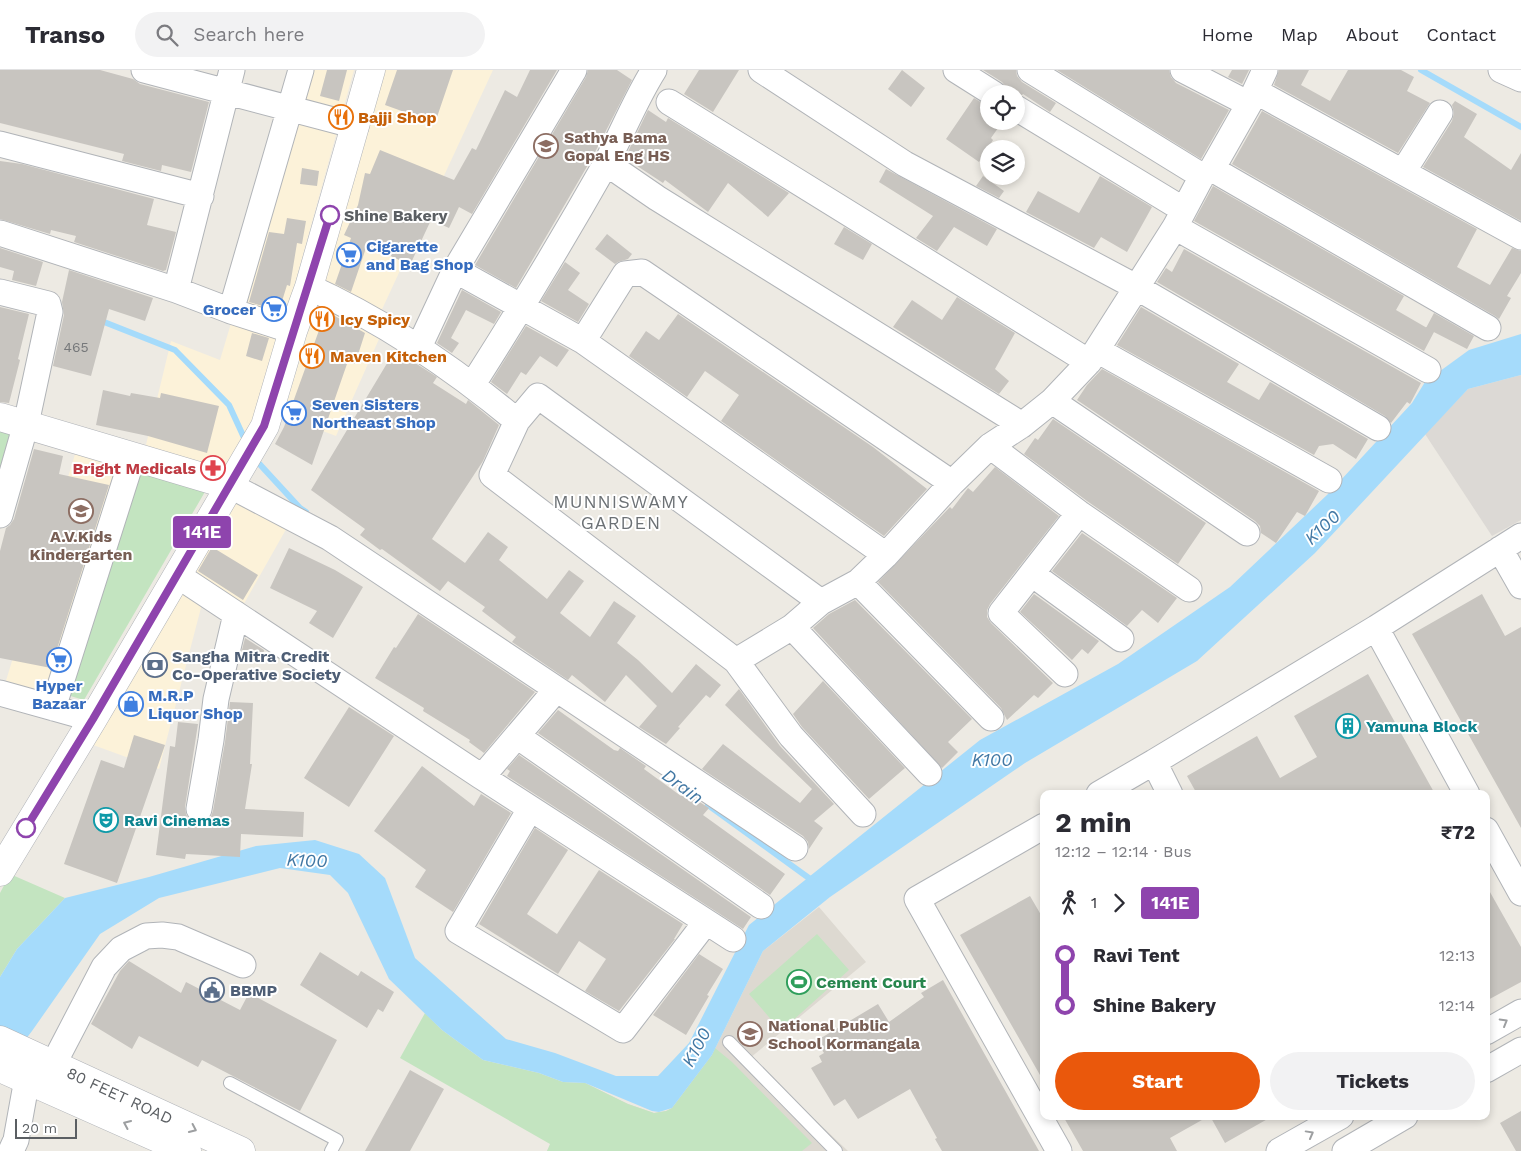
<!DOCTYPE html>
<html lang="en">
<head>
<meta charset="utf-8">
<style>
  body { margin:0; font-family:"Work Sans",sans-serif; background:#f2f2f3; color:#2b2b33; height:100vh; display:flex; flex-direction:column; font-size:19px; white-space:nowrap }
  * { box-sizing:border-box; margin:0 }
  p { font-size:16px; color:#7c7c81 }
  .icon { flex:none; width:28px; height:28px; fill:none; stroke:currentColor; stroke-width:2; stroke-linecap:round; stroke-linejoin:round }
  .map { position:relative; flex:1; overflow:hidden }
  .details { position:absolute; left:1040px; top:720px; width:450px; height:330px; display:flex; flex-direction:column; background:#fff; border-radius:10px; box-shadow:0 2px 8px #0003 }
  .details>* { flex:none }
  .badge { padding:0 10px; border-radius:4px; font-size:18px; line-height:32px }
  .buttons { position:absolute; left:980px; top:15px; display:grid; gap:10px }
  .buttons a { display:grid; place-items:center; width:45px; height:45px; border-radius:50%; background:#fff; box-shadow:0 2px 8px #0003; font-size:25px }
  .scale { position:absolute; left:15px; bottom:12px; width:62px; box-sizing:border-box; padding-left:5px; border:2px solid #5b5f63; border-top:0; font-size:14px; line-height:18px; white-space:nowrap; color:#5b5f63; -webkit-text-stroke:4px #fff; paint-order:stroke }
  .map>.badge { position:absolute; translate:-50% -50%; box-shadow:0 0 0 2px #fff }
  .legs { display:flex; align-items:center; gap:8px; height:55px; padding:0 15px; font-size:16px }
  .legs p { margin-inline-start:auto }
  .headline { display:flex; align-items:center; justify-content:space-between; height:85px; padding:0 15px }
  h1 { font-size:28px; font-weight:700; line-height:38px }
  .button { display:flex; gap:10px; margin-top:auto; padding:10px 15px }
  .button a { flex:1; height:58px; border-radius:30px; background:#ea580c; color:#fff; font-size:20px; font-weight:700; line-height:58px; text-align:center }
  .button a+a { background:#f2f2f3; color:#2b2b33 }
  ul { padding:0 15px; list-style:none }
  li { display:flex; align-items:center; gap:18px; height:50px; font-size:19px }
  li i { display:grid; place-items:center; width:8px; height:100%; margin:0 6px; background:currentColor }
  li i::after { content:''; width:12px; height:12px; margin:-6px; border:4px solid; border-radius:50%; background:#fff }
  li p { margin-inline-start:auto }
  li:first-child i { background:linear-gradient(#0000 50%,currentColor 0) }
  li:last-child i { background:linear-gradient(currentColor 50%,#0000 0) }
  header { display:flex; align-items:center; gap:30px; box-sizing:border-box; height:70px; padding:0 25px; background:#fff; border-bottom:1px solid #e1e1e2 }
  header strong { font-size:24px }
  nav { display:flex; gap:28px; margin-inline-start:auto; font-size:18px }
  .search { width:350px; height:45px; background:#f2f2f3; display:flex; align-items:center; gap:12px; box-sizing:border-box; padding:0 18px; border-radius:28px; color:#7c7c81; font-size:19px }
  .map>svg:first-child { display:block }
</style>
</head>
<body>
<header>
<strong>Transo</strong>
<div class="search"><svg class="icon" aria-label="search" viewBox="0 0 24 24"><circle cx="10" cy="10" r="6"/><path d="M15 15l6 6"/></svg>Search here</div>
<nav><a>Home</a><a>Map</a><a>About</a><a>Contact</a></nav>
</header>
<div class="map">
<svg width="1521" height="1081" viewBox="0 0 1521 1081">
  <rect width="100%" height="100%" fill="#edeae3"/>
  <path fill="#fcf2d9" d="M307,0H354L270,304L255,351L221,410L144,383L171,271L220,290Z
    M384,0H493L378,248L321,216Z
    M315,237L341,248L379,269L336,366L283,346Z
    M76,381L121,395L53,628L5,614Z
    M231,421L289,454L241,539L183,505Z
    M180,514L203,530L159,699L85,672Z"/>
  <path fill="#dcd9d5" d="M1521,305V450L1492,466L1425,364L1468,319Z"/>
  <path fill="#ddd9d1" d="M819,837L866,892L750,988L848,1081H547L585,1013L628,1034L654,1043L666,1041L672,1038L712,985L763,881Z"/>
  <path fill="#c3e4c0" d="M0,352L20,357L0,432Z
    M138,397L206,420L84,630L67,625Z
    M10,804L65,828L17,879L0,907V823Z
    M817,864L849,900L781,961L749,924Z
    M425,943L442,960L483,990L539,1003L563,1012L585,1013L628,1034L654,1043L666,1041L672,1038L712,985L715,978L732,992L812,1073L802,1081H547L550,1074L400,988Z"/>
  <path fill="#a5dbfb" d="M1521,264V305L1468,319L1315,483L1197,591L1025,693L830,827L763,881L712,985L672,1038L659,1042L652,1041L585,1013L563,1012L539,1003L483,990L442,960L389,909L348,823L330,805L280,798L159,828L100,864L32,961L0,1003V907L17,879L65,828L149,807L256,776L315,770L359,784L385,808L415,888L506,969L555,983L616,1006H658L689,973L749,855L980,670L1118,594L1230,517L1328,424L1412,333L1425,312L1469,280Z"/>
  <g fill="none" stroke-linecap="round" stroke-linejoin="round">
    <path stroke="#a5dbfb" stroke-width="6" d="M1421,0L1521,57
      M99,250L175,280L229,335L246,372
      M254,388L300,438L306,442
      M708,735L813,811"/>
  </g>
  <path fill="#c8c5c0" d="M0,0H100L133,9L140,14L209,32L191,102L162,95L161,101L122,91L124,84L0,53Z
    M327,0H347L339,31L320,26Z
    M397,0H453L435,53L385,35Z
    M530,0H557L472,144L459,137L449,158L431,150L410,195L367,175L351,222L335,214L351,168L344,165L358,135L365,103L370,104L380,80L454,110L472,78L476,80L505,20L517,27Z
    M588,0H617L632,10L592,88L516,218L475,195L586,7Z
    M699,0H739L713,42L684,24Z
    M902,0L925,18L911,37L888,19Z
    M983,0H1016L1017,6L1022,12L1056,33L1050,42L1023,24L1022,25L1008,24L1007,18L1002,12Z
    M1057,0H1169L1171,7L1176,13L1229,40L1201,89Z
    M1232,0H1249L1242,14L1228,7Z
    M1279,0H1309L1301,15L1330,31L1348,0H1401L1414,7L1407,21L1430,33L1398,83L1274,15Z
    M974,28L989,37V51H1003L991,68L993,70L979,92L946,69Z
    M1455,31L1477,44L1464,67L1511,100L1521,83V151L1423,97L1452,51L1454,43L1452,35Z
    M648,40L666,52L668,48L789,123L768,147L728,113L708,142L665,110L663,113L625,88Z
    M1262,41L1477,159L1457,197L1490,215L1512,178L1521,181V203L1507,226L1511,228L1499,249L1495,246L1232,94Z
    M0,91L22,94L154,129L147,155L176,162L166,200L163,201L74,172L76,166L51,160L50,164L0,149Z
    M302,98L319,101L317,116L300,114Z
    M886,99L997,159L987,176L954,157L937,181L916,168L933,146L879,112Z
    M983,106L1004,121L999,128L976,116Z
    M1100,106L1152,137L1127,182L1101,167L1094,178L1026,142L1038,121L1079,143Z
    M1213,116L1404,226L1396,240L1434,262L1424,281L1194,151Z
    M287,148L306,151L302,174L297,173L290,216L287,215L279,241L249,232L269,162L284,164Z
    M844,157L872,174L863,190L834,174Z
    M607,164L632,184L628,189L618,192L615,194L595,179Z
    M0,178L43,192L36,216L12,210L14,201L0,197Z
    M1184,179L1421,313L1410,334L1407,332L1391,353L1385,346L1157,212L1166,198L1172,202Z
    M565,192L580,203L568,220L589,234L578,252L541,231Z
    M69,200L153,228L145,251L109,239L91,306L53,296L64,245L62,232Z
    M462,220L501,242L494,254L466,240L451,268L459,273L452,283L437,273Z
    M957,227L1015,263L995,299L1009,311L999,324L893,257L912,230L942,250Z
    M0,237L29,244L18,289L20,290L9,333L0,332Z
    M1141,237L1239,294L1227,312L1259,330L1270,312L1368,369L1356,389L1333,374L1319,376L1314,385L1117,275Z
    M326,241L365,263L355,294L348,291L312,395L275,374L284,357Z
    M1434,243L1474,266L1467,279L1426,258Z
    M678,244L873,377L927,419L884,466L721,351L739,325L705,301L687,327L629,286L646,261L659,270Z
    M526,256L569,280L557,297L540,286L526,305L521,302L507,324L491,312Z
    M252,263L269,268L262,291L246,286Z
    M395,280L437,307L433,313L466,334L468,330L499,355L483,391L432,469L465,493L488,462L508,477L499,490L547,529L569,500L584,511L560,543L590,567L614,531L636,546L617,573L638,590L672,623L696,594L721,615L710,628L706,625L678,657L680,658L666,674L639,657L657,636L626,605L605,632L572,605L568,610L512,572L516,567L482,541L485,537L448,511L440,521L382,479L380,480L360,465L365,459L311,420Z
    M1102,299L1319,421L1305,446L1297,442L1276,473L1261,463L1260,456L1255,451L1077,330L1087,315Z
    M103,320L130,326L131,323L160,328L161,323L219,336L207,383L148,366L96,355Z
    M1053,349L1206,453L1178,494L1087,431L1024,384L1035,368L1038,370Z
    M34,379L63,386L59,404L109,415L51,598L0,588V481L6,458L10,455L14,449Z
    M995,397L1059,446L990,534L987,540V547L991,553L1053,613L1038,628L1034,625L1007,650L1001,638L878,512L950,437L952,439L968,418L973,422Z
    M1082,463L1177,528L1158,553L1142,540L1127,556L1052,501Z
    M212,477L258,505L243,530L198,501Z
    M289,478L335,500L363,517L333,568L309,553L317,541L270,518Z
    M1034,524L1099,571L1088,584L1082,579L1072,590L1020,542Z
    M1482,524L1505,566L1521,557V758L1412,564Z
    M855,530L972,649L948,672L958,682L942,698L813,558L829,544Z
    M418,544L535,622L484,683L469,672L470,670L423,641L424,638L375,608L394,577L396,578Z
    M245,568L264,580L262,592L240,588Z
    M1368,604L1435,724H1197L1187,706L1257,666L1280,708L1317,687L1294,646Z
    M823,611L905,698L869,729L802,657L793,644Z
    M739,619L780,676L834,734L814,751L823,758L809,779L808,772L803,766L702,699L723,674L800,733L812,719L725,635Z
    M230,632L253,633L250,694H252L245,739L304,742L303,767L241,764L240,787L186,784L185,789L156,785L170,676L175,677L178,652L198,654L185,737L186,744L189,750L196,753H203L210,749L213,741L225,672Z
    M349,637L394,666L349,737L304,708Z
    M558,640L614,680L618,681L620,678L646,696L644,699L681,726L684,722L709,738L703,745L785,804L770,825L538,663Z
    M134,665L165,675L117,813L64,794L101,690L124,698Z
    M519,685L751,847L743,859L507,706L510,701L507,699Z
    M422,696L474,736L481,724L511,743L453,842L415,817L426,800L374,761Z
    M535,758L568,780L527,844L557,864L599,800L683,854L674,869H675L619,941L585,921L606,889L579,871L558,904L479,854Z
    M1486,815L1521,877V912L1486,931Z
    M1030,826L1044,850V1012L960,865Z
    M320,882L358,906L361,901L394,922L383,942L378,939L367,958L300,915Z
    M699,884L723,899L707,925L709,926L686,965L653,945Z
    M129,891L181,923L186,912L240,940L249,923L337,970L300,1041L202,990L198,997L139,966L132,979L91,954L120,901Z
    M943,910L1039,1081H942L935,1069L937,1068L910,1019L858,1049L845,1029L834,1036L811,998L822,992L819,986L824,983L816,971L878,934L889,952L924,927L921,923Z
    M410,1000L444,1019L410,1081H365Z
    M1521,1041V1081H1516L1500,1053Z
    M1063,1046H1209L1170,1068L1177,1081H1083Z
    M1210,1046H1273L1225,1073Z"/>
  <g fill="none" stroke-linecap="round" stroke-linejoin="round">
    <defs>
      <path id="lane" d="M729,972L836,1081
        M230,1013L337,1070L331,1081"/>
      <path id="street" d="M144,0L356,56
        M761,0L905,94L1136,217L1378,358
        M956,0L994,24
        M1030,0L1202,106
        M1183,0L1249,34
        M1501,0L1521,9
        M1255,21L1521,167
        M669,32L1089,292
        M1016,38L1184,140
        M0,74L201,126
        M606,93L657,128L1022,355
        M1212,99L1488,258
        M1403,102L1440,43
        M1175,157L1428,300
        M0,163L176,220L231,241L293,261
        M455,200L583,271L886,485
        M309,217C386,252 452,297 517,351L492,405L736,591L791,666L863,744
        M176,220L232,0
        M0,222L48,234L50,242L26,354L0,445
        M231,241L301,0
        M583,271L625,204L642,202L952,413
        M419,277L455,200L574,0
        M1097,280L1329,410
        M473,314C519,242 563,169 605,95C622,64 635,30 654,0
        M1052,331L1247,463
        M517,351L538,326L821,532
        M990,376L1079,443L1189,519
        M229,415L330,468L795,778
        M1500,479L1521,516
        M1032,504L1121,569
        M177,505L482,707L556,620
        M858,512L991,648
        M792,557L929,703
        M1376,558L1467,724
        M736,591L792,557L821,532L858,512L886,485L952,413L990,376L1022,355L1052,331L1089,292L1175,157L1202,106L1212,99L1249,34L1265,0
        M1065,604L1001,543L1079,443
        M0,623L93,649
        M53,638L133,386
        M517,666L761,836
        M482,707L733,869
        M1099,724L1154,692
        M1170,724L1154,692L1376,558L1521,466
        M199,739L211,670L216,629L236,544
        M530,739L458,861L623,960L706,852
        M1044,756L917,829L1059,1081
        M1486,760L1521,823
        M1486,962L1521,942
        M53,995L104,897L121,879L146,866L162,865L178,867L243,895
        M1486,1000L1521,980
        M11,1081L16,1070L27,1009
        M1279,1081L1341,1046
        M1345,1081L1405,1046"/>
      <g id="secondary">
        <path d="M0,347L229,415"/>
        <path d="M0,802L93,649L265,356L293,261L309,217L371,0"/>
        <path id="s1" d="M0,970L241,1081"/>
        <path d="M0,998L187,1081"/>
      </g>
    </defs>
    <use href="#lane" stroke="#b1b4b8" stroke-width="14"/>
    <use href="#street" stroke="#b1b4b8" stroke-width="27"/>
    <use href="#secondary" stroke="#b0b3b8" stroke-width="29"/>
    <use href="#lane" stroke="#fff" stroke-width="12"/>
    <use href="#street" stroke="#fff" stroke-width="25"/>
    <use href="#secondary" stroke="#fff" stroke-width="28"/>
  </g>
  <defs><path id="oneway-chevron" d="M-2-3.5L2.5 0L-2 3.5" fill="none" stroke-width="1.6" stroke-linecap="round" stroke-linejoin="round" transform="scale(1.25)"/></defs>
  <g stroke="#9d9fa1">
    <use href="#oneway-chevron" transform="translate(1504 952) rotate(-30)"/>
    <use href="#oneway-chevron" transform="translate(127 1054) rotate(-156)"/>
    <use href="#oneway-chevron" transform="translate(193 1059) rotate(25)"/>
    <use href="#oneway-chevron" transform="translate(1310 1064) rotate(-29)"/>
  </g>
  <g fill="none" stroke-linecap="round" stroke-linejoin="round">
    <defs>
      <path id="line-1" d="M26,758L93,649L264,356L330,145"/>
    </defs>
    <use href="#line-1" stroke="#fff" stroke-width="11"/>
    <use href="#line-1" stroke="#8e44ad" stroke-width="8"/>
  </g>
  <defs>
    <symbol id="restaurant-ring" viewBox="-11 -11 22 22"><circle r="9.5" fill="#fff" stroke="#e8710a" stroke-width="1.5"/><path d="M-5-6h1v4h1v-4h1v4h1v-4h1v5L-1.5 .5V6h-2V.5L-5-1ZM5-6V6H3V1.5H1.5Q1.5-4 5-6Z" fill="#e8710a"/></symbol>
    <symbol id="school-ring" viewBox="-11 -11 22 22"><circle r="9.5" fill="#fff" stroke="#8d6e63" stroke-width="1.5"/><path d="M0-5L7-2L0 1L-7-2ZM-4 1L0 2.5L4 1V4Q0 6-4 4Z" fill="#8d6e63"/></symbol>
    <symbol id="supermarket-ring" viewBox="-11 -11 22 22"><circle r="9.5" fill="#fff" stroke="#3f7fe0" stroke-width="1.5"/><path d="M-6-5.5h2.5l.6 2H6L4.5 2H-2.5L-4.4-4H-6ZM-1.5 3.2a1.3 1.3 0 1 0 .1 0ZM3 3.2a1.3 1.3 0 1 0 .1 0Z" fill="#3f7fe0"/></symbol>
    <symbol id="pharmacy-ring" viewBox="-11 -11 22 22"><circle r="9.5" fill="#fff" stroke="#e0444e" stroke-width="1.5"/><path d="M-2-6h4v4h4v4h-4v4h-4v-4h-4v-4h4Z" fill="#e0444e"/></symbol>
    <symbol id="bank-ring" viewBox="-11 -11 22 22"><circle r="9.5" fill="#fff" stroke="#5c6f8a" stroke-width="1.5"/><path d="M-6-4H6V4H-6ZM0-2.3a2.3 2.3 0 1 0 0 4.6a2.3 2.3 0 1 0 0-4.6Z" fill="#5c6f8a"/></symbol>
    <symbol id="shop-ring" viewBox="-11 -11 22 22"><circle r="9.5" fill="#fff" stroke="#3f7fe0" stroke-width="1.5"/><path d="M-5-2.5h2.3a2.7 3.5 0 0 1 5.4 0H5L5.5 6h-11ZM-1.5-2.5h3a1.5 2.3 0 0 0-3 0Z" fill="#3f7fe0"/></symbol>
    <symbol id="building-ring" viewBox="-11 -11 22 22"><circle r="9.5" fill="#fff" stroke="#0f9aa8" stroke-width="1.5"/><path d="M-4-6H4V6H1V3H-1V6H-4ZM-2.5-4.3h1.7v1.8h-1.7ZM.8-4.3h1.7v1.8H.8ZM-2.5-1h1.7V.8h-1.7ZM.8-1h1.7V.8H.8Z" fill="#0f9aa8"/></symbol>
    <symbol id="theatre-ring" viewBox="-11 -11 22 22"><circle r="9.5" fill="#fff" stroke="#0f9aa8" stroke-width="1.5"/><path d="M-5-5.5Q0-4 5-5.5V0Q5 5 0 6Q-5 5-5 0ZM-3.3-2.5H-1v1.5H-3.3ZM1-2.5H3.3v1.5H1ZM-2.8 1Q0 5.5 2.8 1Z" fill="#0f9aa8"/></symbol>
    <symbol id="stadium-ring" viewBox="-11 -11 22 22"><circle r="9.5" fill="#fff" stroke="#2e9e5b" stroke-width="1.5"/><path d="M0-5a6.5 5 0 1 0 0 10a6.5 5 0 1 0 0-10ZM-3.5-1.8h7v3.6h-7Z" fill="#2e9e5b"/></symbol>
    <symbol id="civic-ring" viewBox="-11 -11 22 22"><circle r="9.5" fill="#fff" stroke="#5c6f8a" stroke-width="1.5"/><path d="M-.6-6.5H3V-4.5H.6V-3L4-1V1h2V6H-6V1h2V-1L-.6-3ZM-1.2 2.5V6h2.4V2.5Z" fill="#5c6f8a"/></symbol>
  </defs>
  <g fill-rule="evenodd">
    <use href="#restaurant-ring" x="327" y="33" width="28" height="28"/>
    <use href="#school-ring" x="532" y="62" width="28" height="28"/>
    <use href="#supermarket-ring" x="335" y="171" width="28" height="28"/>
    <use href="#supermarket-ring" x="260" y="225" width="28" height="28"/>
    <use href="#restaurant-ring" x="308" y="235" width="28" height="28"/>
    <use href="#restaurant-ring" x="298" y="272" width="28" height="28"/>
    <use href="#supermarket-ring" x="280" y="329" width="28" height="28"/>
    <use href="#pharmacy-ring" x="199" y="384" width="28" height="28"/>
    <use href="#school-ring" x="67" y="427" width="28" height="28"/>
    <use href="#supermarket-ring" x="45" y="576" width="28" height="28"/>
    <use href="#bank-ring" x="141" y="581" width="28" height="28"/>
    <use href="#shop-ring" x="117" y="620" width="28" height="28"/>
    <use href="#building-ring" x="1334" y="642" width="28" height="28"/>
    <use href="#theatre-ring" x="92" y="736" width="28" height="28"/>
    <use href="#stadium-ring" x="785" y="898" width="28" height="28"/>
    <use href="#civic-ring" x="198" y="906" width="28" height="28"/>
    <use href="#school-ring" x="736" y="950" width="28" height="28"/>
  </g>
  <g fill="#fff" stroke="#8e44ad" stroke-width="2.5">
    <circle cx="330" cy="145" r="9"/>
    <circle cx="26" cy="758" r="9"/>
  </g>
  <g text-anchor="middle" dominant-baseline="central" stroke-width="4" stroke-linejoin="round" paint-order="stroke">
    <g font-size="14" fill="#76787a">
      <text x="76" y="277">465</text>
    </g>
    <g font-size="16" font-weight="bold" fill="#c56008" stroke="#fff" text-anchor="start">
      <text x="358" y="47">Bajji Shop</text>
      <text x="340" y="249">Icy Spicy</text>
      <text x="330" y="286">Maven Kitchen</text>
    </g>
    <g font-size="16" font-weight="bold" fill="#785e54" stroke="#fff" text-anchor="start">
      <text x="564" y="67">Sathya Bama<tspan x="564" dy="18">Gopal Eng HS</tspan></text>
      <text x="81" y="466" text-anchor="middle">A.V.Kids<tspan x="81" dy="18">Kindergarten</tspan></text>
      <text x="768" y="955">National Public<tspan x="768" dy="18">School Kormangala</tspan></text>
    </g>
    <g font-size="16" font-weight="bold" fill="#5b5f63" stroke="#fff" text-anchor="start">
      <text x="344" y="145">Shine Bakery</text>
    </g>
    <g font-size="16" font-weight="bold" fill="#366cbe" stroke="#fff" text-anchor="start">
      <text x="366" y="176">Cigarette<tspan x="366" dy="18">and Bag Shop</tspan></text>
      <text x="256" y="239" text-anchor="end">Grocer</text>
      <text x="312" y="334">Seven Sisters<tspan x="312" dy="18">Northeast Shop</tspan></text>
      <text x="59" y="615" text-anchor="middle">Hyper<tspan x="59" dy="18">Bazaar</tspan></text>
      <text x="148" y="625">M.R.P<tspan x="148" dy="18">Liquor Shop</tspan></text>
    </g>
    <g font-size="16" font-weight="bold" fill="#be3a42" stroke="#fff" text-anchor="end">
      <text x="196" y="398">Bright Medicals</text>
    </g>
    <g font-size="16" font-weight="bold" fill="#4e5e75" stroke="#fff" text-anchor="start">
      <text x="172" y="586">Sangha Mitra Credit<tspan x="172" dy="18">Co-Operative Society</tspan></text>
      <text x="230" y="920">BBMP</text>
    </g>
    <g font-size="16" font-weight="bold" fill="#0d838f" stroke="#fff" text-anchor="start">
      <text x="1366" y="656">Yamuna Block</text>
      <text x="124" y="750">Ravi Cinemas</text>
    </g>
    <g font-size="16" font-weight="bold" fill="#27864d" stroke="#fff" text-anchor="start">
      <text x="816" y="912">Cement Court</text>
    </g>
    <g font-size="16" fill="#5b5f63" stroke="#fff">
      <text stroke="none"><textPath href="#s1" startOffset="132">80 FEET ROAD</textPath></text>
    </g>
    <g font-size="18" letter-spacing="1" fill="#6c7175" stroke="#fff">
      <text x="621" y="431">MUNNISWAMY<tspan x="621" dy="21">GARDEN</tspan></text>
    </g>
    <g font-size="18" font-style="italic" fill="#4177a3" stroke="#fff">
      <text transform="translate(1322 457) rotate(-43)">K100</text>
      <text x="992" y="689">K100</text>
      <text transform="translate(683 716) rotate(36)">Drain</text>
      <text transform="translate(307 790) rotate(2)">K100</text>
      <text transform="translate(696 977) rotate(-62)">K100</text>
    </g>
  </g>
</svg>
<div class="buttons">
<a><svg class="icon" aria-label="locate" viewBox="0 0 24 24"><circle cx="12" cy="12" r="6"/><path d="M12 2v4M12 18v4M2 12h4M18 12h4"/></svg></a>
<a><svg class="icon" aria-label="layers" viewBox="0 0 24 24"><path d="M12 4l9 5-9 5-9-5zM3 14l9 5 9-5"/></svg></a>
</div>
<div class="scale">20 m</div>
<b class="badge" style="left:202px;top:462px;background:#8e44ad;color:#fff">141E</b>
<section class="details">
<div class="headline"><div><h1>2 min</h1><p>12:12 – 12:14 · Bus</p></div><b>₹72</b></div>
<div class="legs"><svg class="icon" aria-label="walk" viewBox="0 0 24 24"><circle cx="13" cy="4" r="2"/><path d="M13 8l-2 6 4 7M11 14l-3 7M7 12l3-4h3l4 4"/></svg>1<svg class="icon" aria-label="forward" viewBox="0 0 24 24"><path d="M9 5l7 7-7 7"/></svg><b class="badge" style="background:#8e44ad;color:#fff">141E</b></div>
<ul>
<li><i style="color:#8e44ad"></i><b>Ravi Tent</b><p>12:13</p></li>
<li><i style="color:#8e44ad"></i><b>Shine Bakery</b><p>12:14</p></li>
</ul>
<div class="button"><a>Start</a><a>Tickets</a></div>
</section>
</div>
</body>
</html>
